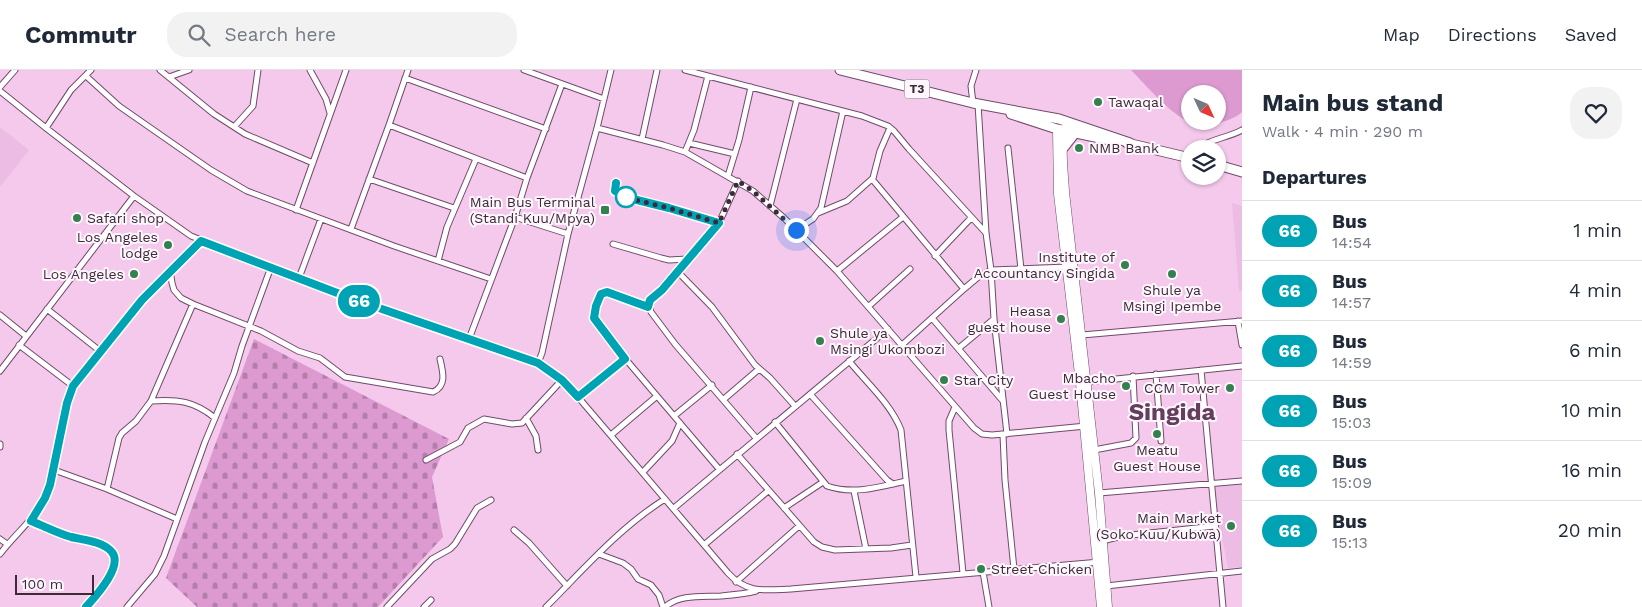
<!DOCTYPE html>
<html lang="en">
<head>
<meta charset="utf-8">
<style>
  body { margin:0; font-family:"Work Sans",sans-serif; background:#f2f2f3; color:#1f2937; height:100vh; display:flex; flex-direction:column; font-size:19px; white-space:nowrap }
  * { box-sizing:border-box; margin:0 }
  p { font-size:16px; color:#747a83 }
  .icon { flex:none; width:28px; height:28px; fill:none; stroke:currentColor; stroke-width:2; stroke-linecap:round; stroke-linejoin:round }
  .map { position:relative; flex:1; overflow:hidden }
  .side { display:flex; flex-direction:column; background:#fff; width:400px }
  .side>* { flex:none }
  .badge { padding:0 10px; border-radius:16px; font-size:18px; line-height:32px }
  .needle { width:32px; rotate:134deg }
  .tools { position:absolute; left:1181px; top:15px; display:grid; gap:10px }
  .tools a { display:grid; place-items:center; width:45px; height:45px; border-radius:50%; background:#fff; box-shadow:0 1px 4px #0004; font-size:25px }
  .scale { position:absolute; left:15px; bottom:12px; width:79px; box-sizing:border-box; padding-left:5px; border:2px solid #3b2b39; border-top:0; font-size:14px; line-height:18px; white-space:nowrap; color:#3b2b39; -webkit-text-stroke:4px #fff6fd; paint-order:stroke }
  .you { position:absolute; width:25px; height:25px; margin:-12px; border:4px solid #fff; border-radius:50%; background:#1a73e8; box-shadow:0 0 0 8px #1a73e833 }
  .map>.badge { position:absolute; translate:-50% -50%; box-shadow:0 0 0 2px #fff }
  h2 { padding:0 20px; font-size:19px; line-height:45px }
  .round { display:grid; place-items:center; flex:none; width:52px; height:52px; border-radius:20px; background:#f2f2f3 }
  .headline { display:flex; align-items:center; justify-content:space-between; height:85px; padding:0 20px }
  h1 { font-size:24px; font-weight:700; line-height:38px }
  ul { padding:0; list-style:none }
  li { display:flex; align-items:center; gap:15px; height:60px; padding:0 20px; border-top:1px solid #e0e1e3 }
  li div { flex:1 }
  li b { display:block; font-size:19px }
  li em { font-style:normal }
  li .badge { min-width:55px; font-weight:700; text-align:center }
  header { display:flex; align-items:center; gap:30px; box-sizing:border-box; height:70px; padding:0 25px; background:#fff; border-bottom:1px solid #e0e1e3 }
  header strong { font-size:24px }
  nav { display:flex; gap:28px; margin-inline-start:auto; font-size:18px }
  .search { width:350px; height:45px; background:#f2f2f3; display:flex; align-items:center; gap:12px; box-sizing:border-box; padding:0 18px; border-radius:20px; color:#747a83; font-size:19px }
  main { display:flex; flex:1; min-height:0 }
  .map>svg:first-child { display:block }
</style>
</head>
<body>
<header>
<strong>Commutr</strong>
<div class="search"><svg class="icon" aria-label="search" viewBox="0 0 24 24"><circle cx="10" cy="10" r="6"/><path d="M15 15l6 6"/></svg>Search here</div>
<nav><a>Map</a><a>Directions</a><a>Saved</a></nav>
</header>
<main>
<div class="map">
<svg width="1242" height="537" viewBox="0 0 1242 537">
  <defs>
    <pattern id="cemetery-stones" width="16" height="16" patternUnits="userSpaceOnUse" patternTransform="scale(1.25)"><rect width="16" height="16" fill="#dc9ad1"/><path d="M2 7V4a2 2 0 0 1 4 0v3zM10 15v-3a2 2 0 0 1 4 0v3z" fill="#b47eab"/></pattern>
  </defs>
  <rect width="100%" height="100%" fill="#f4c9ec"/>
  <path fill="#ecbce4" d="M0,57L29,80L0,117Z
    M1232,133L1242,136V221H1239Z
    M1242,412V497L1228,498L1212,416Z"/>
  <path fill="#dc9ad1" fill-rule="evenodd" d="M1131,0H1242V42C1236,48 1226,51 1218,53C1211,54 1202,56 1195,54C1174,49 1146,15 1131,0ZM1190,24H1218V51H1190Z"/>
  <path fill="url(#cemetery-stones)" d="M254,269L449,369L432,407L443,467L378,537H197L166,508Z"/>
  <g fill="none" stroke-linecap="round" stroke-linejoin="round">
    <defs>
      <path id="minor" d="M160,0L214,44L245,64L313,93
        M310,0L326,29L330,43
        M524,0L604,29
        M685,0L862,46L888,56L894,61L909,79L986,163
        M86,6L119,36L211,100L247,121L394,176L491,209
        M169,7L189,0
        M405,8L546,59
        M0,17L15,0
        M0,21L46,58L134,126L191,166L339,224L538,293C553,302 566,314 578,327L728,503C747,524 765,520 791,519L1100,492
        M973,33L971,16L976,0
        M978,34L986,163L991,200L994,249L1007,364
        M389,55L527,108
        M234,57L253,36L258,0
        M46,58L71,20L91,0
        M597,58L663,75L685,82L753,121L784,148L837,201L974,358L982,364L992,365L1086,356
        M642,69L657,0
        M689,73L735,84
        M1008,78L1021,199
        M1197,79C1209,69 1228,68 1242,60
        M685,82L694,60L708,6
        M728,106L739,70L751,17
        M369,109L454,138
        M872,109L964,219
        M738,111L719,153L648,233L651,242L675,274L756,368
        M615,113V121L629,128L669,138L719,153
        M770,136L797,29
        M296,140L346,0
        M818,143L847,131L873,108L880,81L890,58
        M515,147L568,164
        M351,159L389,55L408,0
        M796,160L813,149L821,138L843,41
        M613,174L661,188L669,190L688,189
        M935,186L971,148
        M438,191L447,157L476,89
        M170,200L172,213L174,220L181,228L193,234L261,261L298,281L320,288L345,307L433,322C447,316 443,302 440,289
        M677,201L712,237L755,295L770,308L795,336
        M837,201L903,147
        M299,208L321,149
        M869,236L910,199
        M649,237L604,222C596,229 594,238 594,248L617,279L719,399
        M47,239L100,281
        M0,245L26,266
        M932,248L1003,331
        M1238,251L1242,275
        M1082,265L1242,251
        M469,269L515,147L527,108L562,14
        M19,275L73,316
        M902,275L964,219L977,208L991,200L1068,197
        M959,278L994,249
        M849,291C867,313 891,334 901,360L916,507
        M538,293L542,283L568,164L597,58L611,0
        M1201,300L1223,537
        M0,301L134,126
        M1156,304L1161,371
        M1087,312L1242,296
        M810,324L887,410L893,414
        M578,327L625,289
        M724,329L759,299
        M151,331C178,329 194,331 215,348
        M955,337L949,351V360L963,503
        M674,346L712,315
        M526,348L536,366L538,380
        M775,352L827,416C854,425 879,417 906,411
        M611,365L657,326
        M1003,365L1005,410L1014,499
        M0,374V377
        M1094,380L1131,373L1136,368L1133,306
        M737,384L814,472L822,477L835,480L891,478L912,475
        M426,390L460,372L468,358L484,349L512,354L522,353L562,310
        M54,400L107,419L177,449
        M643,402L672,371L680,353
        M107,419L119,368L122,363L136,351L151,331L193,234
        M854,421L866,479
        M1099,423L1242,411
        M674,438L888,259
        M784,438L823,412
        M31,451C44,456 57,463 71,467C83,470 101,471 111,481C125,495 95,527 86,537
        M514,460L529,473L567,516
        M0,469L7,474
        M1102,471L1122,466L1215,456
        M704,475L768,421
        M0,484C15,464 34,450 45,427C61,393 60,352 73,316L142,230L201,171
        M599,484L623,493L631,499L638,509L651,515L659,525L663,537
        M983,502L989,537
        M736,512L799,456
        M1106,516L1242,501
        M127,537L155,504L164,486L205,372L234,303L242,276L271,197
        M387,537L432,489L450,479L455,474L477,438L491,430
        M424,537L431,530
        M546,537C584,499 619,458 665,429
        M665,537C680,524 702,527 721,526C733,525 745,524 756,521"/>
      <path id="secondary" d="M1068,52C1059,71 1064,100 1065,122L1099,423L1108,537
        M1057,59L1058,124L1080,313L1101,537"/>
      <path id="trunk" d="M840,0L973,33L1059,49L1130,73
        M1011,44L1057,59L1114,71
        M1127,73L1190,88
        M1064,77L1075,63
        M1218,95L1242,102"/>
    </defs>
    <use href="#minor" stroke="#704b6a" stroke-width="7"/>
    <use href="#secondary" stroke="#704b6a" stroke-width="9"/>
    <use href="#trunk" stroke="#704b6a" stroke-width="11"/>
    <use href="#minor" stroke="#fff" stroke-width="5"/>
    <use href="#secondary" stroke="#fff" stroke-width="8"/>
    <use href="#trunk" stroke="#fff" stroke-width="9"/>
  </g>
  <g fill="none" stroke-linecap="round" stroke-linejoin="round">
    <defs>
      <path id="line" d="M86,537C95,527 125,495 111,481C101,471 83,470 71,467C57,463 44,456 31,451L45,428L50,415L67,333L73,316L142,230L201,171L353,229L538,293L562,310L578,327L625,289L594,248L596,236L601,224L607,222L648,237L650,230L662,220L719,153L669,138L629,128L615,121L616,113"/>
    </defs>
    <use href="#line" stroke="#fff" stroke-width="11"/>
    <use href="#line" stroke="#00a3b4" stroke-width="8"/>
    <path stroke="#3b2b39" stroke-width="5" stroke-dasharray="0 9" d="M626,127H623L669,138L719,153L738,111L753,121L796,160"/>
  </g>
  <g fill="#35804f" stroke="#fff6fd" stroke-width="2">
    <circle cx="1098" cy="32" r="5"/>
    <circle cx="1079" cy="78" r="5"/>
    <rect x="600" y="135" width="10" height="10" rx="2.5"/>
    <circle cx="77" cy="148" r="5"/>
    <circle cx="168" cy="175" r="5"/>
    <circle cx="1125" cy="195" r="5"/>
    <circle cx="134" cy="204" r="5"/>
    <circle cx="1172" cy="204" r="5"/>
    <circle cx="1061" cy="249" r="5"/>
    <circle cx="820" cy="271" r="5"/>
    <circle cx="944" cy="310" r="5"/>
    <circle cx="1126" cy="316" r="5"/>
    <circle cx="1230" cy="318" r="5"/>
    <circle cx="1157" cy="364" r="5"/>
    <circle cx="1231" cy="456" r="5"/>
    <circle cx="981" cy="499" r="5"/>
  </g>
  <circle fill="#fff" stroke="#00a3b4" stroke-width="2.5" cx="626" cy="127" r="10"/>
  <g text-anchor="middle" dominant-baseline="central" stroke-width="4" stroke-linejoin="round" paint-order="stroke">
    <rect fill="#fff6fd" stroke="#766874" stroke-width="1" x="904.5" y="9.5" width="25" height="19" rx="4"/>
    <g font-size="12" font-weight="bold" fill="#3b2b39">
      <text x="917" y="19">T3</text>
    </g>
    <g font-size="14" fill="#3b2b39" stroke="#fff6fd" text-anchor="end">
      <text x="1108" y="32" text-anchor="start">Tawaqal</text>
      <text x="1089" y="78" text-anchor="start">NMB Bank</text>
      <text x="595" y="132">Main Bus Terminal<tspan x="595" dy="16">(Standi Kuu/Mpya)</tspan></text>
      <text x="87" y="148" text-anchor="start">Safari shop</text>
      <text x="158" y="167">Los Angeles<tspan x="158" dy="16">lodge</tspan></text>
      <text x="1115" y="187">Institute of<tspan x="1115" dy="16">Accountancy Singida</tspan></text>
      <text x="124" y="204">Los Angeles</text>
      <text x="1172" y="220" text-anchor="middle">Shule ya<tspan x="1172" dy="16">Msingi Ipembe</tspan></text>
      <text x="1051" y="241">Heasa<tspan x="1051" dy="16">guest house</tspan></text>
      <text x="830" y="263" text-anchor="start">Shule ya<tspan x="830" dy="16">Msingi Ukombozi</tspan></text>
      <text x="1116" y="308">Mbacho<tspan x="1116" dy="16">Guest House</tspan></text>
      <text x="954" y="310" text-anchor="start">Star City</text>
      <text x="1220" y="318">CCM Tower</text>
      <text x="1157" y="380" text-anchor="middle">Meatu<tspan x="1157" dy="16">Guest House</tspan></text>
      <text x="1221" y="448">Main Market<tspan x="1221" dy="16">(Soko Kuu/Kubwa)</tspan></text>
      <text x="991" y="499" text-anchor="start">Street Chicken</text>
    </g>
    <g font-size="24" font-weight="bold" fill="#633f5d" stroke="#fff6fd">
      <text x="1172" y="342">Singida</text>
    </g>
  </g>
</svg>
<div class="tools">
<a><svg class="needle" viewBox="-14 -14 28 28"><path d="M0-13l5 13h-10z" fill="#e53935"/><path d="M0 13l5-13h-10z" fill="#747a83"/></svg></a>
<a><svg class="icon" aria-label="layers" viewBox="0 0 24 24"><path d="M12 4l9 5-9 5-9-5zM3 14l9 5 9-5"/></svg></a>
</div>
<div class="scale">100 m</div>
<div class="you" style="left:796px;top:160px"></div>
<b class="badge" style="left:359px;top:231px;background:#00a3b4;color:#fff">66</b>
</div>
<section class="side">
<div class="headline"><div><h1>Main bus stand</h1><p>Walk · 4 min · 290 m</p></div><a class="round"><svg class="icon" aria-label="heart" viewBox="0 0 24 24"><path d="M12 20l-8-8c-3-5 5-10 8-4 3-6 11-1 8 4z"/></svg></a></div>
<h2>Departures</h2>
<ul>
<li><span class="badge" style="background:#00a3b4;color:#fff">66</span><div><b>Bus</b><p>14:54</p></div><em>1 min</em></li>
<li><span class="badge" style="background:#00a3b4;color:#fff">66</span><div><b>Bus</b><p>14:57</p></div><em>4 min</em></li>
<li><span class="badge" style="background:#00a3b4;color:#fff">66</span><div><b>Bus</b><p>14:59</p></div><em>6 min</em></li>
<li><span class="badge" style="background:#00a3b4;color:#fff">66</span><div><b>Bus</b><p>15:03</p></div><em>10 min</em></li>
<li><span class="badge" style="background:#00a3b4;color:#fff">66</span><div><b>Bus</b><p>15:09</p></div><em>16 min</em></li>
<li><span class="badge" style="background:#00a3b4;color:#fff">66</span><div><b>Bus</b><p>15:13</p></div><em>20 min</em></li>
</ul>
</section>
</main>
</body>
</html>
